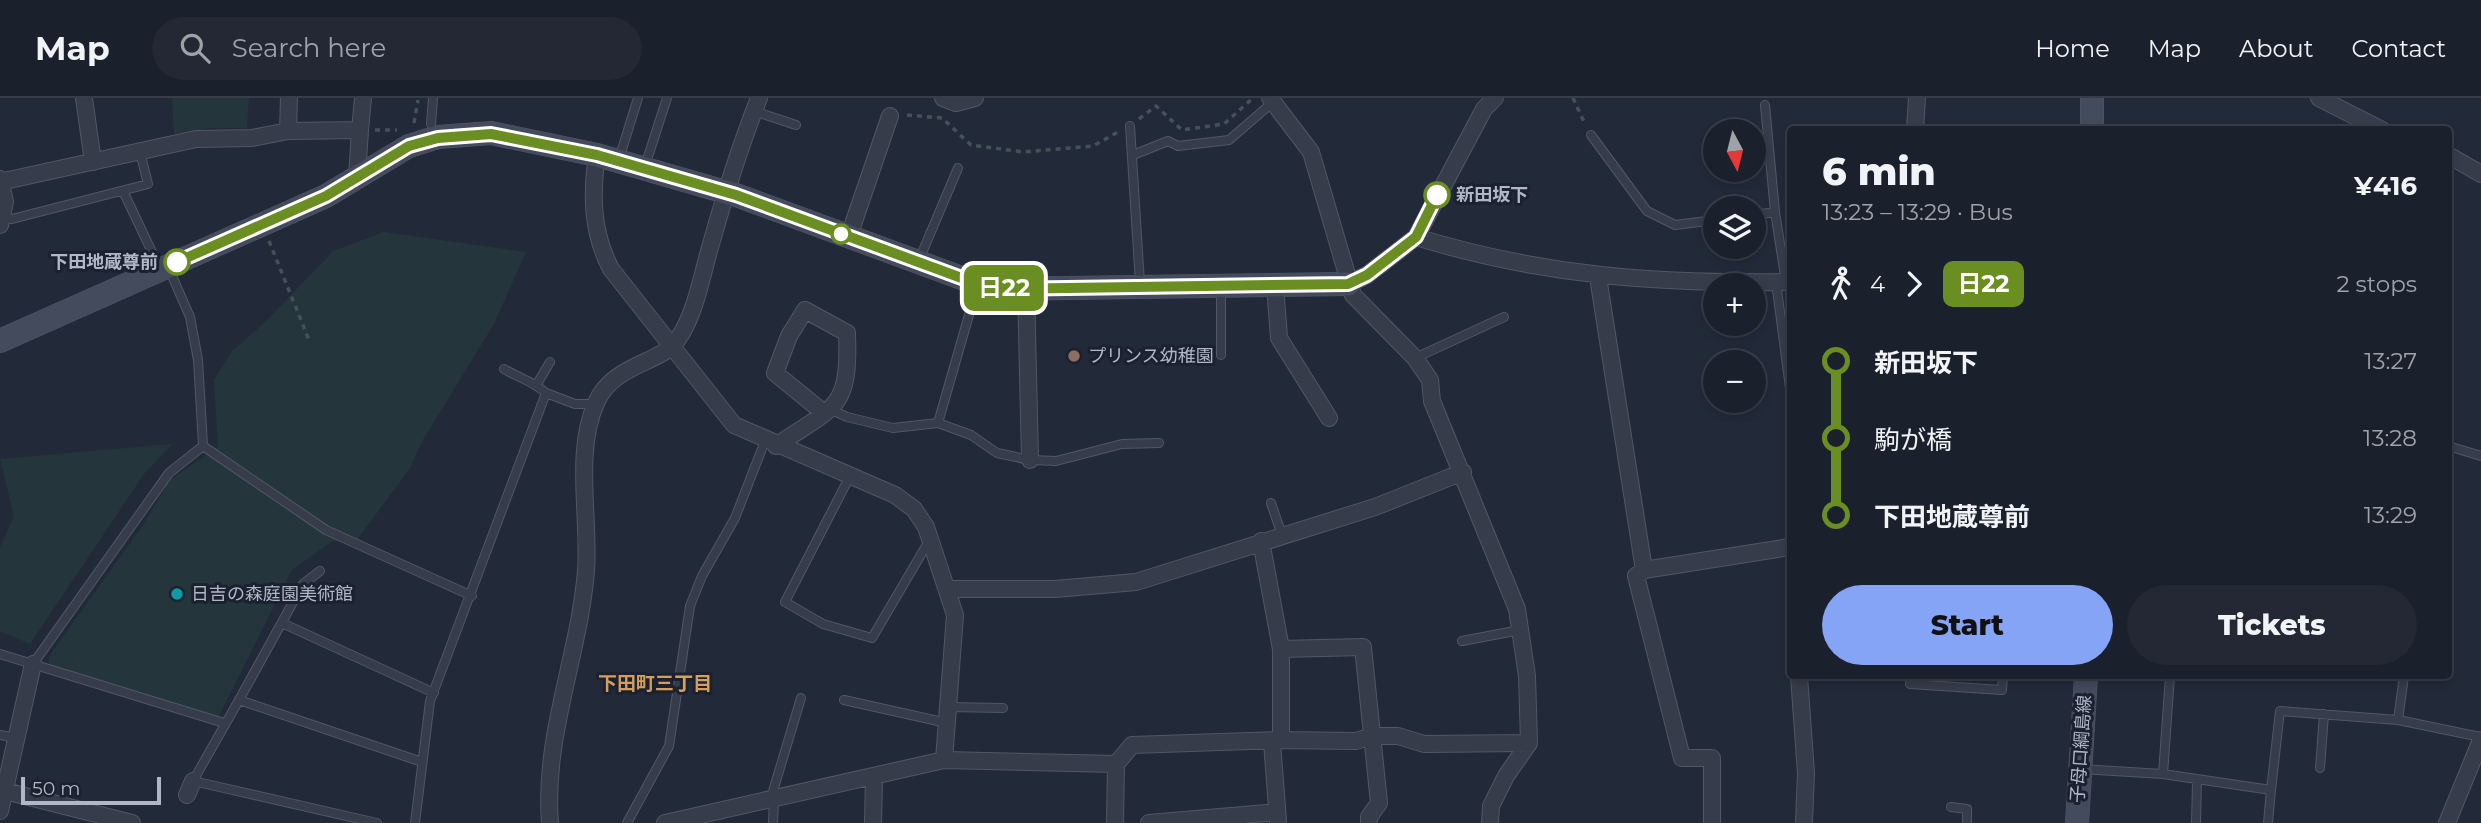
<!DOCTYPE html>
<html lang="en">
<head>
<meta charset="utf-8">
<style>
  body { margin:0; font-family:Montserrat,"Noto Sans JP",sans-serif; background:#232834; color:#f1f3f6; height:100vh; display:flex; flex-direction:column; font-size:26px; white-space:nowrap }
  * { box-sizing:border-box; margin:0 }
  p { font-size:23px; color:#9fa3a9 }
  .icon { flex:none; width:38px; height:38px; fill:none; stroke:currentColor; stroke-width:2; stroke-linecap:round; stroke-linejoin:round }
  .map { position:relative; flex:1; overflow:hidden }
  .sheet { position:absolute; left:1787px; top:28px; width:665px; height:553px; display:flex; flex-direction:column; background:#1a202c; border-radius:7px; box-shadow:0 4px 10px #0003,0 0 0 2px #383e48 }
  .sheet>* { flex:none }
  .badge { padding:0 14px; border-radius:10px; font-size:24px; line-height:46px }
  .needle { width:46px; rotate:173deg }
  .buttons { position:absolute; left:1703px; top:21px; display:grid; gap:14px }
  .buttons a { display:grid; place-items:center; width:63px; height:63px; border-radius:50%; background:#1a202c; box-shadow:0 4px 10px #0003,0 0 0 2px #383e48; font-size:35px }
  .scale { position:absolute; left:21px; bottom:18px; width:140px; box-sizing:border-box; padding-left:7px; border:4px solid #b1b7c6; border-top:0; font-size:19px; line-height:24px; white-space:nowrap; color:#b1b7c6; -webkit-text-stroke:5px #1b212f; paint-order:stroke }
  .map>.badge { position:absolute; translate:-50% -50%; box-shadow:0 0 0 4px #fff }
  .legs { display:flex; align-items:center; gap:10px; height:77px; padding:0 35px; font-size:23px }
  .legs p { margin-inline-start:auto }
  .headline { display:flex; align-items:center; justify-content:space-between; height:119px; padding:0 35px }
  h1 { font-size:38px; font-weight:800; line-height:52px }
  .action { display:flex; gap:14px; margin-top:auto; padding:14px 35px }
  .action a { flex:1; height:80px; border-radius:42px; background:#86a4f6; color:#111; font-size:28px; font-weight:800; line-height:80px; text-align:center }
  .action a+a { background:#232834; color:#f1f3f6 }
  ul { padding:0 35px; list-style:none }
  li { display:flex; align-items:center; gap:24px; height:77px; font-size:26px }
  li i { display:grid; place-items:center; width:10px; height:100%; margin:0 9px; background:currentColor }
  li i::after { content:''; width:18px; height:18px; margin:-9px; border:5px solid; border-radius:50%; background:#1a202c }
  li p { margin-inline-start:auto }
  li:first-child i { background:linear-gradient(#0000 50%,currentColor 0) }
  li:last-child i { background:linear-gradient(currentColor 50%,#0000 0) }
  header { display:flex; align-items:center; gap:42px; box-sizing:border-box; height:98px; padding:0 35px; background:#1a202c; border-bottom:2px solid #383e48 }
  header strong { font-size:33px }
  nav { display:flex; gap:38px; margin-inline-start:auto; font-size:24px }
  .search { width:490px; height:63px; background:#232834; display:flex; align-items:center; gap:18px; box-sizing:border-box; padding:0 24px; border-radius:38px; color:#9fa3a9; font-size:26px }
  .map>svg:first-child { display:block }
</style>
</head>
<body>
<header>
<strong>Map</strong>
<div class="search"><svg class="icon" aria-label="search" viewBox="0 0 24 24"><circle cx="10" cy="10" r="6"/><path d="M15 15l6 6"/></svg>Search here</div>
<nav><a>Home</a><a>Map</a><a>About</a><a>Contact</a></nav>
</header>
<div class="map">
<svg width="2481" height="725" viewBox="0 0 2481 725">
  <rect width="100%" height="100%" fill="#222a3a"/>
  <path fill="#24363b" d="M172,0H249L247,30H209L174,36Z
    M384,134L526,154L494,226L421,345L410,370L354,446L333,443L292,472L218,620L49,567V558L141,430L170,382L218,349L214,282L232,253L264,225L333,153Z
    M172,346L144,376L30,546L0,533V450L14,418L0,361Z"/>
  <g fill="none" stroke-linecap="round" stroke-linejoin="round">
    <defs>
      <path id="lane" d="M1765,7L1775,114L1786,184
        M754,13L796,27
        M431,26L433,0
        M1130,28L1140,185
        M1591,37L1647,113L1675,127L1715,122
        M1133,57L1168,43L1178,48L1229,42L1272,5
        M619,61L638,0
        M645,68L667,0
        M124,95L160,171
        M1754,117L1775,114
        M4,120L12,121L148,86L140,54
        M919,162L958,70
        M1776,184L1790,290
        M1221,257V191
        M1415,260L1504,219
        M504,271C519,280 533,283 546,295
        M537,286L550,264
        M830,311L847,319L893,330L938,325L971,337L997,355L1030,362L1056,363L1122,346L1159,345
        M938,325L977,189
        M203,348L326,432L472,498
        M2448,348L2481,358
        M850,378L785,504L823,526L872,540L929,443
        M1271,405L1282,437
        M282,525L434,595
        M1462,543L1520,532
        M0,556L224,625
        M33,566L169,375L203,348L198,262L190,219L169,171
        M1911,578L1910,586L2002,592L2003,578
        M239,602L303,486L320,473
        M844,602L947,625
        M948,609L1003,610
        M2398,622L2404,578
        M0,637L16,640
        M2320,670L2324,616
        M2081,671L2163,676L2271,692L2268,725
        M2163,676L2170,578
        M2271,692L2280,613L2398,622L2481,639
        M771,700L801,600
        M1951,709L1967,711V725
        M377,725L193,683L239,602L422,664
        M415,725L430,603L546,295L575,306H595
        M627,725L669,648L690,508L702,478L735,420L765,343
        M773,725L774,700
        M2196,725L2197,683"/>
      <path id="street" d="M84,0L93,64
        M943,0L956,5L975,0
        M1270,0L1311,54L1353,197L1415,260L1430,282L1432,303L1517,511L1527,578L1529,645L1506,678L1491,708L1490,725
        M2319,0L2382,32
        M360,32L363,0
        M1915,32L1917,0
        M288,33L289,0
        M597,57C591,97 592,135 611,171L734,327L895,397L914,411L926,429L955,517L944,662
        M2448,57L2481,76
        M0,81L5,104L0,127
        M0,84L196,41L252,40L288,33L360,32L357,79
        M849,138L890,18
        M1416,139C1543,178 1658,186 1790,184
        M1598,179L1644,472
        M1348,186L1367,177L1416,139L1484,11L1495,0
        M1275,187L1279,240L1329,320
        M1026,189L1030,362
        M776,348C835,307 850,313 847,235L805,212L789,238L775,275L824,315
        M1261,443L1281,551
        M949,491H1055L1136,484L1375,409L1463,374
        M1799,578L1806,675L1804,725
        M1281,642V551L1363,549L1379,705L1369,719V725
        M1272,644L1278,723
        M5,693L132,725
        M187,697L193,683
        M0,713L33,566
        M550,725C543,639 579,558 586,473C590,422 574,354 596,305C613,265 662,266 678,241C696,215 702,176 711,146C725,96 740,48 759,0
        M665,725L944,662L1116,666
        M873,725L874,679
        M1115,725L1116,666L1132,647L1281,642L1356,643L1372,638H1398L1424,646L1529,645
        M1149,725L1277,714
        M1712,725V660H1682L1636,478L1644,472L1790,449
        M2447,725L2481,642"/>
      <path id="secondary" d="M2092,32V0
        M0,243L326,98L409,48L438,39L491,35L597,57L736,97L978,186L998,191L1348,186
        M2077,725L2086,578"/>
    </defs>
    <use href="#lane" stroke="#515765" stroke-width="10"/>
    <use href="#street" stroke="#515765" stroke-width="18"/>
    <use href="#secondary" stroke="#515765" stroke-width="24"/>
    <path stroke="#425358" stroke-width="3.5" stroke-dasharray="5 5" stroke-linecap="butt" d="M1573,0L1585,26
      M907,17L942,20L971,47L1023,54L1093,48L1118,34
      M1139,21L1156,8L1182,32L1224,26L1253,0
      M414,25L418,2
      M375,32H397
      M269,143L309,242"/>
    <use href="#lane" stroke="#363c4a" stroke-width="8"/>
    <use href="#street" stroke="#363c4a" stroke-width="16"/>
    <use href="#secondary" stroke="#444b5d" stroke-width="23"/>
  </g>
  <g fill="none" stroke-linecap="round" stroke-linejoin="round">
    <defs>
      <path id="line-1" d="M177,164L326,98L409,48L438,40L491,36L597,57L736,97L978,186L998,191L1348,186L1367,177L1416,139L1437,97"/>
    </defs>
    <use href="#line-1" stroke="#fff" stroke-width="16"/>
    <use href="#line-1" stroke="#6b8e23" stroke-width="10"/>
  </g>
  <g fill="#fff" stroke="#6b8e23" stroke-width="3.5">
    <circle cx="1437" cy="97" r="12"/>
    <circle cx="841" cy="136" r="9"/>
    <circle cx="177" cy="164" r="12"/>
  </g>
  <circle fill="#8d6e63" stroke="#1b212f" stroke-width="2.5" cx="1074" cy="258" r="7"/>
  <circle fill="#0f9aa8" stroke="#1b212f" stroke-width="2.5" cx="177" cy="496" r="7"/>
  <g text-anchor="middle" dominant-baseline="central" stroke-width="6" stroke-linejoin="round" paint-order="stroke">
    <g font-size="18" font-weight="bold" fill="#b1b7c6" stroke="#1b212f" text-anchor="start">
      <text x="1456" y="97">新田坂下</text>
      <text x="158" y="164" text-anchor="end">下田地蔵尊前</text>
    </g>
    <g font-size="18" fill="#b1b7c6" stroke="#1b212f" text-anchor="start">
      <text x="1088" y="258">プリンス幼稚園</text>
      <text x="191" y="496">日吉の森庭園美術館</text>
    </g>
    <g font-size="18" fill="#b1b7c6" stroke="#1b212f">
      <text transform="translate(2081 651) rotate(-86)">子母口綱島線</text>
    </g>
    <g font-size="19" font-weight="bold" fill="#d29f60" stroke="#1b212f">
      <text x="655" y="585">下田町三丁目</text>
    </g>
  </g>
</svg>
<div class="buttons">
<a><svg class="needle" viewBox="-14 -14 28 28"><path d="M0-13l5 13h-10z" fill="#e53935"/><path d="M0 13l5-13h-10z" fill="#9fa3a9"/></svg></a>
<a><svg class="icon" aria-label="layers" viewBox="0 0 24 24"><path d="M12 4l9 5-9 5-9-5zM3 14l9 5 9-5"/></svg></a>
<a>+</a>
<a>−</a>
</div>
<div class="scale">50 m</div>
<b class="badge" style="left:1004px;top:190px;background:#6b8e23;color:#fff">日22</b>
<section class="sheet">
<div class="headline"><div><h1>6 min</h1><p>13:23 – 13:29 · Bus</p></div><b>¥416</b></div>
<div class="legs"><svg class="icon" aria-label="walk" viewBox="0 0 24 24"><circle cx="13" cy="4" r="2"/><path d="M13 8l-2 6 4 7M11 14l-3 7M7 12l3-4h3l4 4"/></svg>4<svg class="icon" aria-label="forward" viewBox="0 0 24 24"><path d="M9 5l7 7-7 7"/></svg><b class="badge" style="background:#6b8e23;color:#fff">日22</b><p>2 stops</p></div>
<ul>
<li><i style="color:#6b8e23"></i><b>新田坂下</b><p>13:27</p></li>
<li><i style="color:#6b8e23"></i><span>駒が橋</span><p>13:28</p></li>
<li><i style="color:#6b8e23"></i><b>下田地蔵尊前</b><p>13:29</p></li>
</ul>
<div class="action"><a>Start</a><a>Tickets</a></div>
</section>
</div>
</body>
</html>
